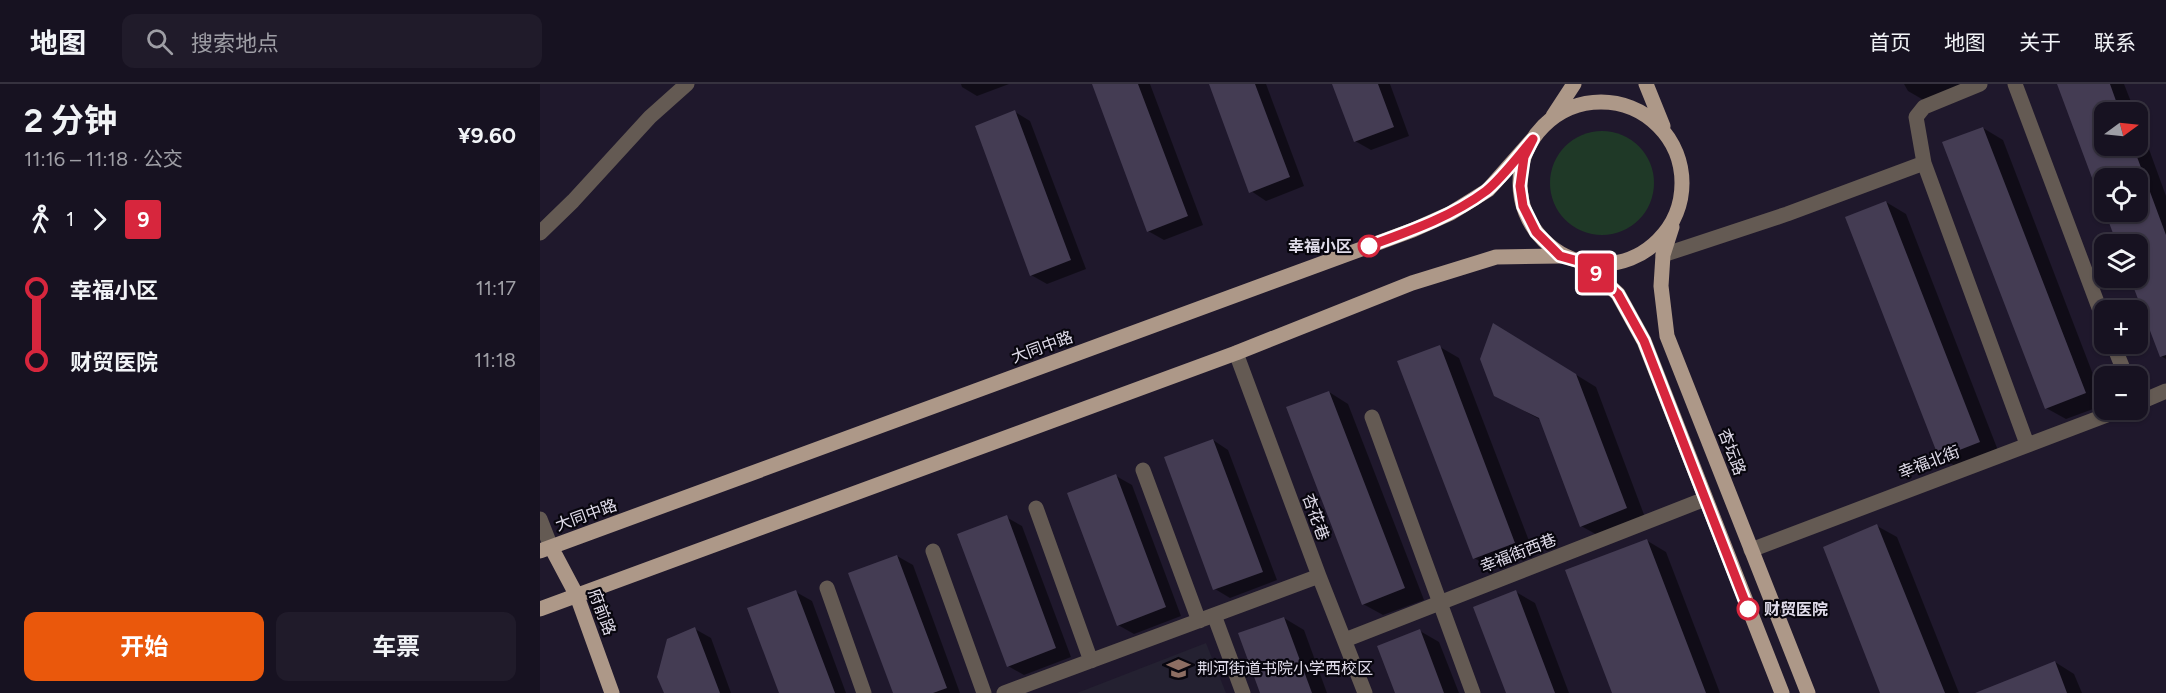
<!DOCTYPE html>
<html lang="zh">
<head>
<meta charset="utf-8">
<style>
  body { margin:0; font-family:Figtree,"Noto Sans SC",sans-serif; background:#201b2a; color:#f1f3f6; height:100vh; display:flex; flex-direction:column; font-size:22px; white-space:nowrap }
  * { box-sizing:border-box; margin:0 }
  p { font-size:20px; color:#9e9ea5 }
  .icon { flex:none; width:33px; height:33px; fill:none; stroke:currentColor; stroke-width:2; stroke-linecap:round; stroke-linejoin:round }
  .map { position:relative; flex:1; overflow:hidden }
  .side { display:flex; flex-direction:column; background:#171221; width:540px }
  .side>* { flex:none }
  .badge { padding:0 12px; border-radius:4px; font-size:21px; line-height:39px }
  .needle { width:39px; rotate:75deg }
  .buttons { position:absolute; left:1554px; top:18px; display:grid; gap:12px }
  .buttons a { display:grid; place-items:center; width:54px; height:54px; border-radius:12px; background:#171221; box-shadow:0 2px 4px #0004,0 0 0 2px #36323f; font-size:30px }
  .map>.badge { position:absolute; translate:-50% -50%; box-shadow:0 0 0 3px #fff }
  .legs { display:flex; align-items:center; gap:9px; height:66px; padding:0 24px; font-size:20px }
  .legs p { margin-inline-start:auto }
  .summary { display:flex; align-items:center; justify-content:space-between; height:102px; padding:0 24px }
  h1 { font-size:33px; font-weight:700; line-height:45px }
  .cta { display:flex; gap:12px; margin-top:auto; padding:12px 24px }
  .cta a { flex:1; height:69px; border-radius:12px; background:#ea580c; color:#fff; font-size:24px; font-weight:700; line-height:69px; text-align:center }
  .cta a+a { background:#201b2a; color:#f1f3f6 }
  ul { padding:0 24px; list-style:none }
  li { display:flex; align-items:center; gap:21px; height:72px; font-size:22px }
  li i { display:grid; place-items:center; width:9px; height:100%; margin:0 8px; background:currentColor }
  li i::after { content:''; width:15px; height:15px; margin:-8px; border:4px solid; border-radius:50%; background:#171221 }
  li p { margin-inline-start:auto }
  li:first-child i { background:linear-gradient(#0000 50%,currentColor 0) }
  li:last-child i { background:linear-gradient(currentColor 50%,#0000 0) }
  header { display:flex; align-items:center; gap:36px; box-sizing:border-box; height:84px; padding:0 30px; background:#171221; border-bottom:2px solid #36323f }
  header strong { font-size:28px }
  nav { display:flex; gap:33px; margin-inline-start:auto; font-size:21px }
  .search { width:420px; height:54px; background:#201b2a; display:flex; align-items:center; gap:15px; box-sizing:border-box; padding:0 21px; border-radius:12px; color:#9e9ea5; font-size:22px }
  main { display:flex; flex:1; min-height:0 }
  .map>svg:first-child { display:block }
</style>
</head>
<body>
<header>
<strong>地图</strong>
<div class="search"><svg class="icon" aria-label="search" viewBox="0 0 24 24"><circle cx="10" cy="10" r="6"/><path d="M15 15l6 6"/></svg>搜索地点</div>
<nav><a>首页</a><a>地图</a><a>关于</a><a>联系</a></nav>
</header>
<main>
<section class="side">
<div class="summary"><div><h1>2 分钟</h1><p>11:16 – 11:18 · 公交</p></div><b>¥9.60</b></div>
<div class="legs"><svg class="icon" aria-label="walk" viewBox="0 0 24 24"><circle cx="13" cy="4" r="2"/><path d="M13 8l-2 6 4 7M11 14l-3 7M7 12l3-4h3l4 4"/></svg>1<svg class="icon" aria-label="forward" viewBox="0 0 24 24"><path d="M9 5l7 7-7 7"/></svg><b class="badge" style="background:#d7263d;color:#fff">9</b></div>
<ul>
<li><i style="color:#d7263d"></i><b>幸福小区</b><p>11:17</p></li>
<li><i style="color:#d7263d"></i><b>财贸医院</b><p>11:18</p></li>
</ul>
<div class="cta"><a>开始</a><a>车票</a></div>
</section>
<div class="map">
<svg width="1626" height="609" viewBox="0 0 1626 609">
  <rect width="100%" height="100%" fill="#1f182c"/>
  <path fill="#242131" d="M666,559L686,609H537Z"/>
  <path fill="#1f3927" d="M1010 99a52 52 0 1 1 104 0a52 52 0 1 1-104 0Z"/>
  <path fill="#0007" d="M421,0H469L437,12L422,3Z
    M554,0H610L663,141L624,156L608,147Z
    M670,0H726L764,102L726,117L711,107Z
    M794,0H850L869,52L831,66L815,57Z
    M1364,0H1422L1387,18L1368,7Z
    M1519,0H1584L1595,28H1564V62H1598V35L1626,112V275L1621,272L1591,194H1598V160H1579L1567,128H1598V94H1564V122Z
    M475,28L490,37L546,185L507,200L491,191Z
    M1443,44L1463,56L1564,319V321L1526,335L1506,324Z
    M1346,118L1366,130L1459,369L1420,385L1400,373Z
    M973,252L1056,303L1106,436L1061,453L1041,442L1001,336L955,311Z
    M900,263L919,274L994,470L954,485L934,474Z
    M789,308L808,320L884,516L843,531L823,520Z
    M673,356L688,366L737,496L690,514L675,505Z
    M576,392L592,401L641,532L594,550L578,541Z
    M466,433L482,442L531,573L484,591L468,582Z
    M1337,442L1357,453L1419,609H1342Z
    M1106,456L1126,468L1180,609H1074Z
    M357,472L373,481L420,609H355Z
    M256,508L272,517L306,609H240Z
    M976,508L995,519L1029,609H968Z
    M744,534L764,546L787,609H722Z
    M155,545L171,554L191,609H126Z
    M880,547L899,558L919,609H857Z
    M1515,578L1534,590L1542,609H1439Z"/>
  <path fill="#443c53" d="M552,0H598L648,132L607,148Z
    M669,0H715L750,93L709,109Z
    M792,0H838L854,43L814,58Z
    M1517,0H1570L1580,28H1564V62H1593L1626,151V271L1620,273L1590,194H1598V160H1577L1565,128H1598V94H1564V126Z
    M475,26L531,176L490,192L435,42Z
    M1443,43L1546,309L1505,325L1402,58Z
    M1346,117L1440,358L1399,374L1305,133Z
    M953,239L1036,290L1087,424L1040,443L999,334L954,312L940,275Z
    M900,261L975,459L933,475L857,277Z
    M789,307L865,504L822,521L746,323Z
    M673,355L723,488L673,506L624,373Z
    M576,390L626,523L577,542L527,409Z
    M467,431L516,564L467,583L417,450Z
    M1337,440L1405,609H1340L1283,463Z
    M1107,455L1166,609H1072L1025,486Z
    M357,471L407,604L393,609H353L308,489Z
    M256,506L295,609H239L207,524Z
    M976,506L1015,609H966L933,523Z
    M744,533L772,609H720L698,549Z
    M155,543L180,609H124L117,593L127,555Z
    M880,545L904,609H855L837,562Z
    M1515,577L1527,609H1435Z"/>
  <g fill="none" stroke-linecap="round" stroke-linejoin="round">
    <path stroke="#645a53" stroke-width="15" d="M1440,0L1384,23L1376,33L1384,79L1487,360
      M1475,0L1564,237
      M0,149L33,117L110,33L147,0
      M1123,171L1247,130L1384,79
      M1573,260L1586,292
      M696,269L779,492L825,609
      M1598,319L1626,307
      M832,333L933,609
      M603,386L659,537
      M496,424L551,577
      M0,435L11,463
      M1211,466L1580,326
      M393,467L444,609
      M287,504L324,609
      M674,531L703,609
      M805,556L1165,415
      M464,609L779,492"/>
    <path stroke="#ad9888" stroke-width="15" d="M1106,0L1123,42
      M980 99a81 81 0 1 1 162 0a81 81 0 1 1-162 0Z
      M1013,32L1034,0
      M1132,143L1123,171L1121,202L1127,252L1268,609
      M1045,179L1078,210L1104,257L1242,609
      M11,463L37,512L72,609
      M0,467L873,146L911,129L948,106L993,55
      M0,525L696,269L872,199L956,173L1020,172"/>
  </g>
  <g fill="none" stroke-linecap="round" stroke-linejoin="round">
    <defs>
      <path id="line-1" d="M829,162C870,147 911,133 946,107C962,94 979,71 993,55L984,73L980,102L983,122L996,148L1020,172L1045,179L1078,210L1104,257L1208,525"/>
    </defs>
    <use href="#line-1" stroke="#fff" stroke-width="14"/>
    <use href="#line-1" stroke="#d7263d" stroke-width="9"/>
  </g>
  <defs>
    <symbol id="school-bare" viewBox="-9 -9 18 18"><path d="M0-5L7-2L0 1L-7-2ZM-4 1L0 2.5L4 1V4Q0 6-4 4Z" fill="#8d6e63" stroke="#08060e" stroke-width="2.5" paint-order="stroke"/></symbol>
  </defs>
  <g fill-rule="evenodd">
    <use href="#school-bare" x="622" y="568" width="33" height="33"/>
  </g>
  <g fill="#fff" stroke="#d7263d" stroke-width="3">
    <circle cx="829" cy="162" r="10"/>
    <circle cx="1208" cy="525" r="10"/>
  </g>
  <g text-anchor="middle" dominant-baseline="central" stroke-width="4.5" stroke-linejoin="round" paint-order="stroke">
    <g font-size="16" font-weight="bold" fill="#e0dcea" stroke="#08060e" text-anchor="end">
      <text x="812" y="162">幸福小区</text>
      <text x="1224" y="525" text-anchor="start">财贸医院</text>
    </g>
    <g font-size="16" fill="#e0dcea" stroke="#08060e">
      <text transform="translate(502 263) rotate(-20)">大同中路</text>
      <text transform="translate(1192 368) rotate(69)">杏坛路</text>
      <text transform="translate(1389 378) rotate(-21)">幸福北街</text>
      <text transform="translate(46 431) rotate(-20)">大同中路</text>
      <text transform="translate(776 433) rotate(70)">杏花巷</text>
      <text transform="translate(978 469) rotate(-21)">幸福街西巷</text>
      <text transform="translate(62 528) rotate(69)">府前路</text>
    </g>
    <g font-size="16" fill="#e0dcea" stroke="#08060e" text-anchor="start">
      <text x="657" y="584">荆河街道书院小学西校区</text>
    </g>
  </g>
</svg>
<div class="buttons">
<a><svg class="needle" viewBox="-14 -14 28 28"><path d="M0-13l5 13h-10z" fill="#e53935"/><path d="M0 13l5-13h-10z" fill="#9e9ea5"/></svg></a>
<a><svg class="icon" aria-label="locate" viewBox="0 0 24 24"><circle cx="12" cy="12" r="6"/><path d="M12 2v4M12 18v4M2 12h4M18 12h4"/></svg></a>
<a><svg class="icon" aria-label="layers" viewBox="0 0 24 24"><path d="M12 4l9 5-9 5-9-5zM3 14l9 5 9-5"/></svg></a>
<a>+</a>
<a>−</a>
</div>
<b class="badge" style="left:1056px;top:189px;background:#d7263d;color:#fff">9</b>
</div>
</main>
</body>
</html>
